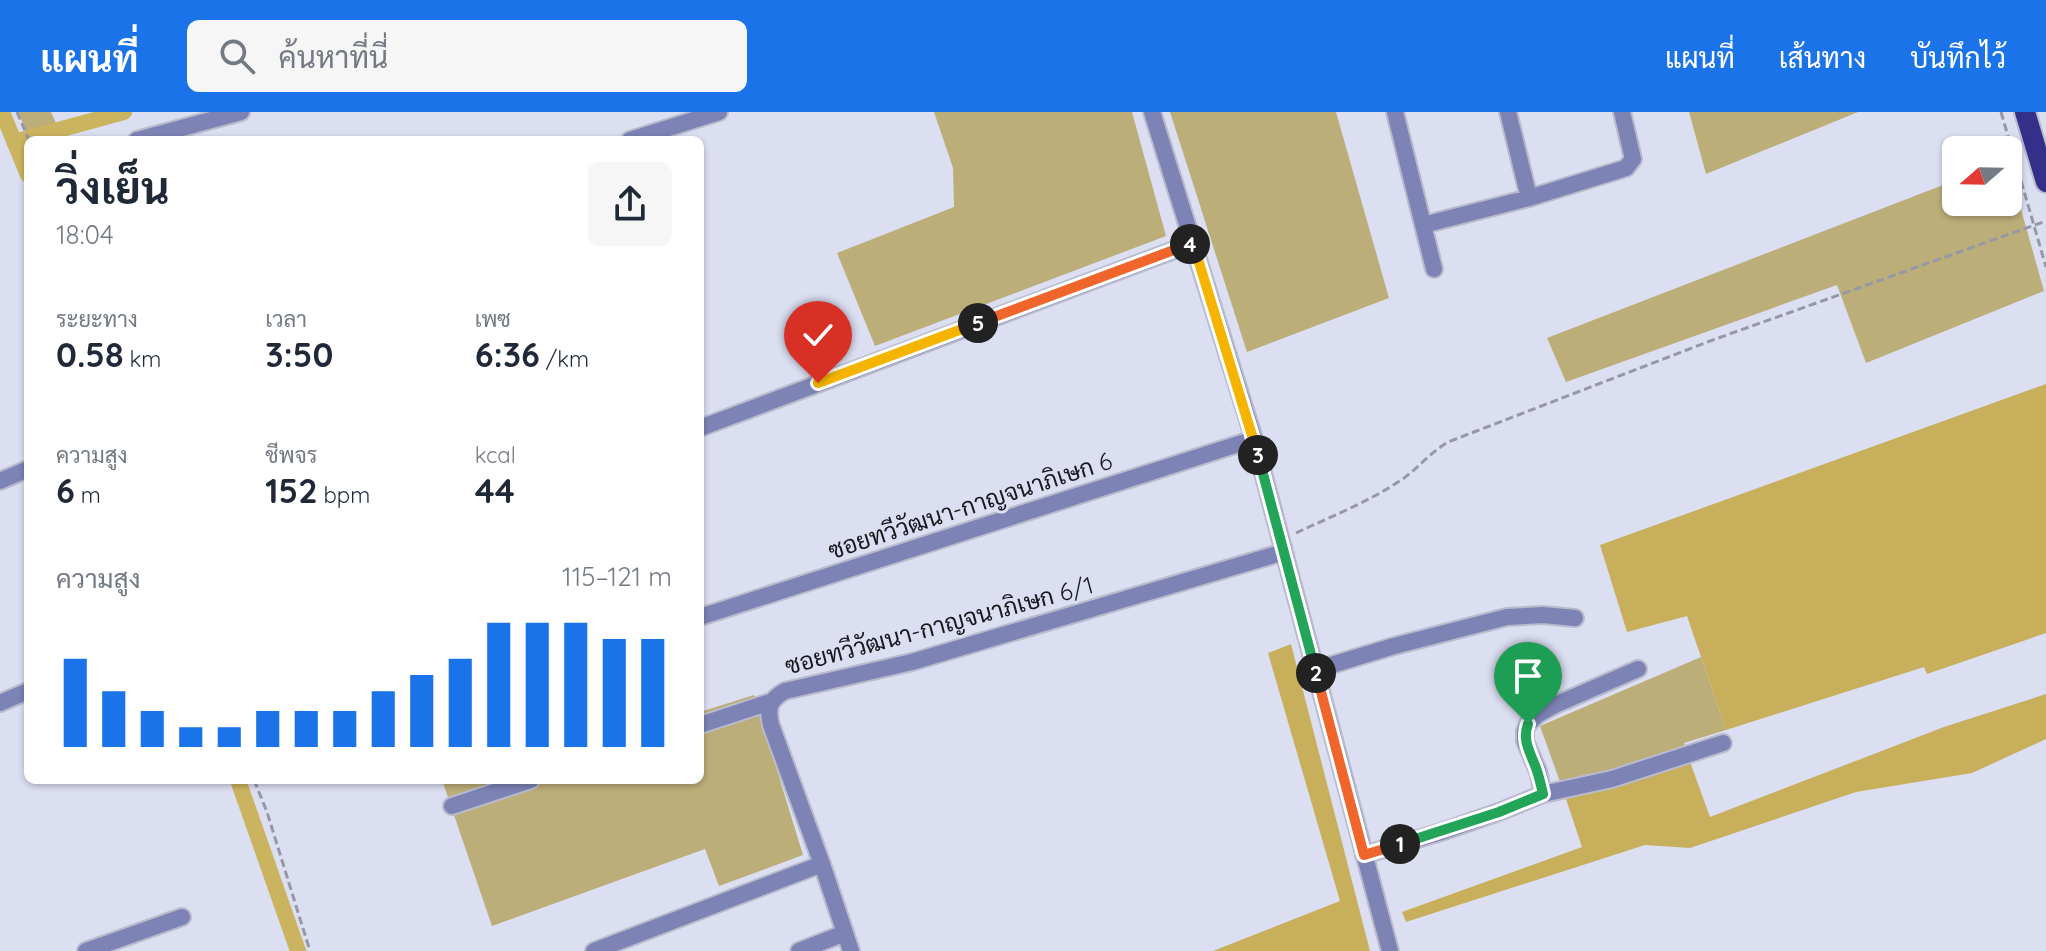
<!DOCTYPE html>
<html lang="th">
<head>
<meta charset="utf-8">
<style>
	:root { --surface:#fff; --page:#f6f6f7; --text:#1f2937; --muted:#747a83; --accent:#1a73e8 }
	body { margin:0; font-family:Quicksand,Sarabun,sans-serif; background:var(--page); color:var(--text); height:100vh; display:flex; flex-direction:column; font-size:30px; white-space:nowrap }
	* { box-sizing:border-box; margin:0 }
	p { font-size:26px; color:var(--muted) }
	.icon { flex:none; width:44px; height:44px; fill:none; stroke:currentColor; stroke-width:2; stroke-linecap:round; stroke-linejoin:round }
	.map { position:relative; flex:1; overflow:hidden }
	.sheet { position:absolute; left:24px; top:24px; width:680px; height:648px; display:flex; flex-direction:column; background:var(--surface); border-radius:12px; box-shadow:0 2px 6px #0004 }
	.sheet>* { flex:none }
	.needle { width:52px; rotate:250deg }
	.buttons { position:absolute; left:1942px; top:24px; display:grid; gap:16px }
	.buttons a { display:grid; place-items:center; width:80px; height:80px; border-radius:12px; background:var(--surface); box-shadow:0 2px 6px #0004; font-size:40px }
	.pin { position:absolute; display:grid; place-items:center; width:68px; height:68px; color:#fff; margin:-82px -34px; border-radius:50% 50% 50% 0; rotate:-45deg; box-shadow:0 0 8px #0007 }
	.pin .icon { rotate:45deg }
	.km { position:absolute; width:40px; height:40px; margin:-20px; border-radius:50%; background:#222; color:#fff; font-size:22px; line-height:40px; text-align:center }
	.round { display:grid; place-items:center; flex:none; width:84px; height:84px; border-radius:12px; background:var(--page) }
	.head { display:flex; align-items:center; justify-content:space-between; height:136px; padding:0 32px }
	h1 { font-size:44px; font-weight:700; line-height:60px }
	.stats { display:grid; grid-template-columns:repeat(3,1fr); gap:12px; height:136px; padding:8px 32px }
	.stats div { display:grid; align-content:center }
	.stats b { font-size:34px; font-weight:700 }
	.stats small { font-size:22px; font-weight:400 }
	.stats p { font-size:22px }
	.chart { height:224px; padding:16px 32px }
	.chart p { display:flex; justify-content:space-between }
	.chart svg { width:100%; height:144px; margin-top:8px; stroke:var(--accent); stroke-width:6 }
	header { display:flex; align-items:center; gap:48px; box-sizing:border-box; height:112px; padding:0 40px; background:var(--accent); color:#fff }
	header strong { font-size:38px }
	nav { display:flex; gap:44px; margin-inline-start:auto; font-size:28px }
	.search { width:560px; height:72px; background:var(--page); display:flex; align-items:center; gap:20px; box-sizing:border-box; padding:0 28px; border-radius:12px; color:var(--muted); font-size:30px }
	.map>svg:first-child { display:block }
</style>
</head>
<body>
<header>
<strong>แผนที่</strong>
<div class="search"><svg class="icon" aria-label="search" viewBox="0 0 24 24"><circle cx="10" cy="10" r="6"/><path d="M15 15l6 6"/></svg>ค้นหาที่นี่</div>
<nav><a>แผนที่</a><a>เส้นทาง</a><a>บันทึกไว้</a></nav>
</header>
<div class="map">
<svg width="2046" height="839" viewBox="0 0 2046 839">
	<rect width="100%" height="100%" fill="#dcdff2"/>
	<path fill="#bcae79" d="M18 0H51L64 28H30Z
		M934 0H1132L1166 124 875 234 837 141 954 95 953 56Z
		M1170 0H1336L1389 186 1247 240Z
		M1689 0H1858L1706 62Z
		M2008 51 2044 179 1866 251 1837 173 1566 270 1547 226 1956 68V90H2008Z
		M1701 545 1726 618 1684 631 1689 647 1565 684 1540 614Z
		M754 583 803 743 719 774 705 737 492 814 442 668H700V600Z"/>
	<path fill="#c7af5b" d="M2046 272V521L1927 562 1924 555 1726 618 1687 504 1627 520 1600 433Z
		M1291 532 1370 839H1213L1340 789 1268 541Z
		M2046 582V627L1972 661 1856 680 1690 736 1645 733 1406 810 1402 800 1582 735 1565 684 1689 647 1710 705 1944 615Z"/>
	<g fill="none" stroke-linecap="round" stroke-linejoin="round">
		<path stroke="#cbb460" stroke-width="16" d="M2 0 28 63
			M14 30 124 0
			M238 668 298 839"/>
		<g stroke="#b9bbcc" stroke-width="20">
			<path id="minor" d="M1152 0 1254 327 1390 839
				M1395 0 1434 157
				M1508 0 1529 86
				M137 28 241 0
				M630 28 719 0
				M1423 113 1529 86 1626 56 1633 47 1622 0
				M700 316 1193 131
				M0 369 28 357
				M700 505 1254 327
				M1315 558 1394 534 1507 505 1543 503 1575 506
				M0 591 28 579
				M700 613 770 590
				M1543 682 1538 659 1525 629V619L1528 612 1537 603 1555 593 1638 557
				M452 694 531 668
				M1364 743 1444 719 1499 700 1543 682 1612 667 1723 631
				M86 839 182 805
				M594 839 822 752
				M799 839 845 821
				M851 839 822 752 771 613C767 596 769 588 785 579L912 550 1284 440"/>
		</g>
		<g stroke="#b9bbcc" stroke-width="24">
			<path id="major" d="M2025 0 2046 70"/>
		</g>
		<path stroke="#9698a6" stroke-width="3" stroke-dasharray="8 4" stroke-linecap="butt" d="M17 0 29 28
			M2001 0 2046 155
			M1296 421C1332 404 1371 389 1404 366 1419 355 1431 340 1448 330L1710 229 2046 109
			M254 668 267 700 310 839"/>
		<use href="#minor" stroke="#7d83b5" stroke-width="16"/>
		<use href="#major" stroke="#343089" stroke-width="20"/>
	</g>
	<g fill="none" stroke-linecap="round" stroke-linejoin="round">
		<g stroke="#fff" stroke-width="16">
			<path id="split-1" d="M1400 732 1499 700 1543 682C1541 673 1539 664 1536 656 1530 640 1522 628 1528 612"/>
		</g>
		<g stroke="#fff" stroke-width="16">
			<path id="split-2" d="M1316 561 1364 743 1400 732"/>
		</g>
		<g stroke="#fff" stroke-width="16">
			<path id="split-3" d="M1258 343 1316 561"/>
		</g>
		<g stroke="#fff" stroke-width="16">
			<path id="split-4" d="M1190 132 1193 131 1258 343"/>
		</g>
		<g stroke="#fff" stroke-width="16">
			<path id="split-5" d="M978 211 1190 132"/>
		</g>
		<g stroke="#fff" stroke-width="16">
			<path id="split-6" d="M818 271 978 211"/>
		</g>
		<use href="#split-1" stroke="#22a559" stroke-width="10"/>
		<use href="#split-2" stroke="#f0652b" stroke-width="10"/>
		<use href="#split-3" stroke="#22a559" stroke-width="10"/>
		<use href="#split-4" stroke="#f5b400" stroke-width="10"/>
		<use href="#split-5" stroke="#f0652b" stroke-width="10"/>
		<use href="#split-6" stroke="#f5b400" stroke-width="10"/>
	</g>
	<g text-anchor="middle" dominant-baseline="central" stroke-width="6" stroke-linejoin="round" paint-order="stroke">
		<g font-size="24" fill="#18191f" stroke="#dcdff2">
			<text transform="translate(970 393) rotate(-18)">ซอยทวีวัฒนา-กาญจนาภิเษก 6</text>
			<text transform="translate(939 513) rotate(-15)">ซอยทวีวัฒนา-กาญจนาภิเษก 6/1</text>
		</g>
	</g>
</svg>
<div class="buttons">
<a><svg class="needle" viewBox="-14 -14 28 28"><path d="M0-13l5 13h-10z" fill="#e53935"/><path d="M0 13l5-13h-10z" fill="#747a83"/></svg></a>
</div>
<div class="pin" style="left:1528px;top:612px;background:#1e9e55"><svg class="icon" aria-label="arrive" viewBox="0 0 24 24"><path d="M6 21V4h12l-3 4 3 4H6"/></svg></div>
<div class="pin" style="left:818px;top:271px;background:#d93025"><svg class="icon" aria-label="check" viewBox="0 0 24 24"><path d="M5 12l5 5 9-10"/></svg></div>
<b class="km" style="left:1400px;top:732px">1</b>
<b class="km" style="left:1316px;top:561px">2</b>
<b class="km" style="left:1258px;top:343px">3</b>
<b class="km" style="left:1190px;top:132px">4</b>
<b class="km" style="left:978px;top:211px">5</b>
<section class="sheet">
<div class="head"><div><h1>วิ่งเย็น</h1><p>18:04</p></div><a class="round"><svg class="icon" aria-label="share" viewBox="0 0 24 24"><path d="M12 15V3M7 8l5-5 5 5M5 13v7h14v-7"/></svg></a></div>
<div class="stats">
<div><p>ระยะทาง</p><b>0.58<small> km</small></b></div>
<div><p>เวลา</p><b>3:50</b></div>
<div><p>เพซ</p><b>6:36<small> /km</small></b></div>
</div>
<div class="stats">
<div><p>ความสูง</p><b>6<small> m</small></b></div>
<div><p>ชีพจร</p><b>152<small> bpm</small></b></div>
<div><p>kcal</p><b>44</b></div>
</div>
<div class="chart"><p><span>ความสูง</span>115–121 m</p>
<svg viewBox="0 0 160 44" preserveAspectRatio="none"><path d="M5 44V17M15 44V27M25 44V33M35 44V38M45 44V38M55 44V33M65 44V33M75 44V33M85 44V27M95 44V22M105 44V17M115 44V6M125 44V6M135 44V6M145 44V11M155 44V11"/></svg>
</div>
</section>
</div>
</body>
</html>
